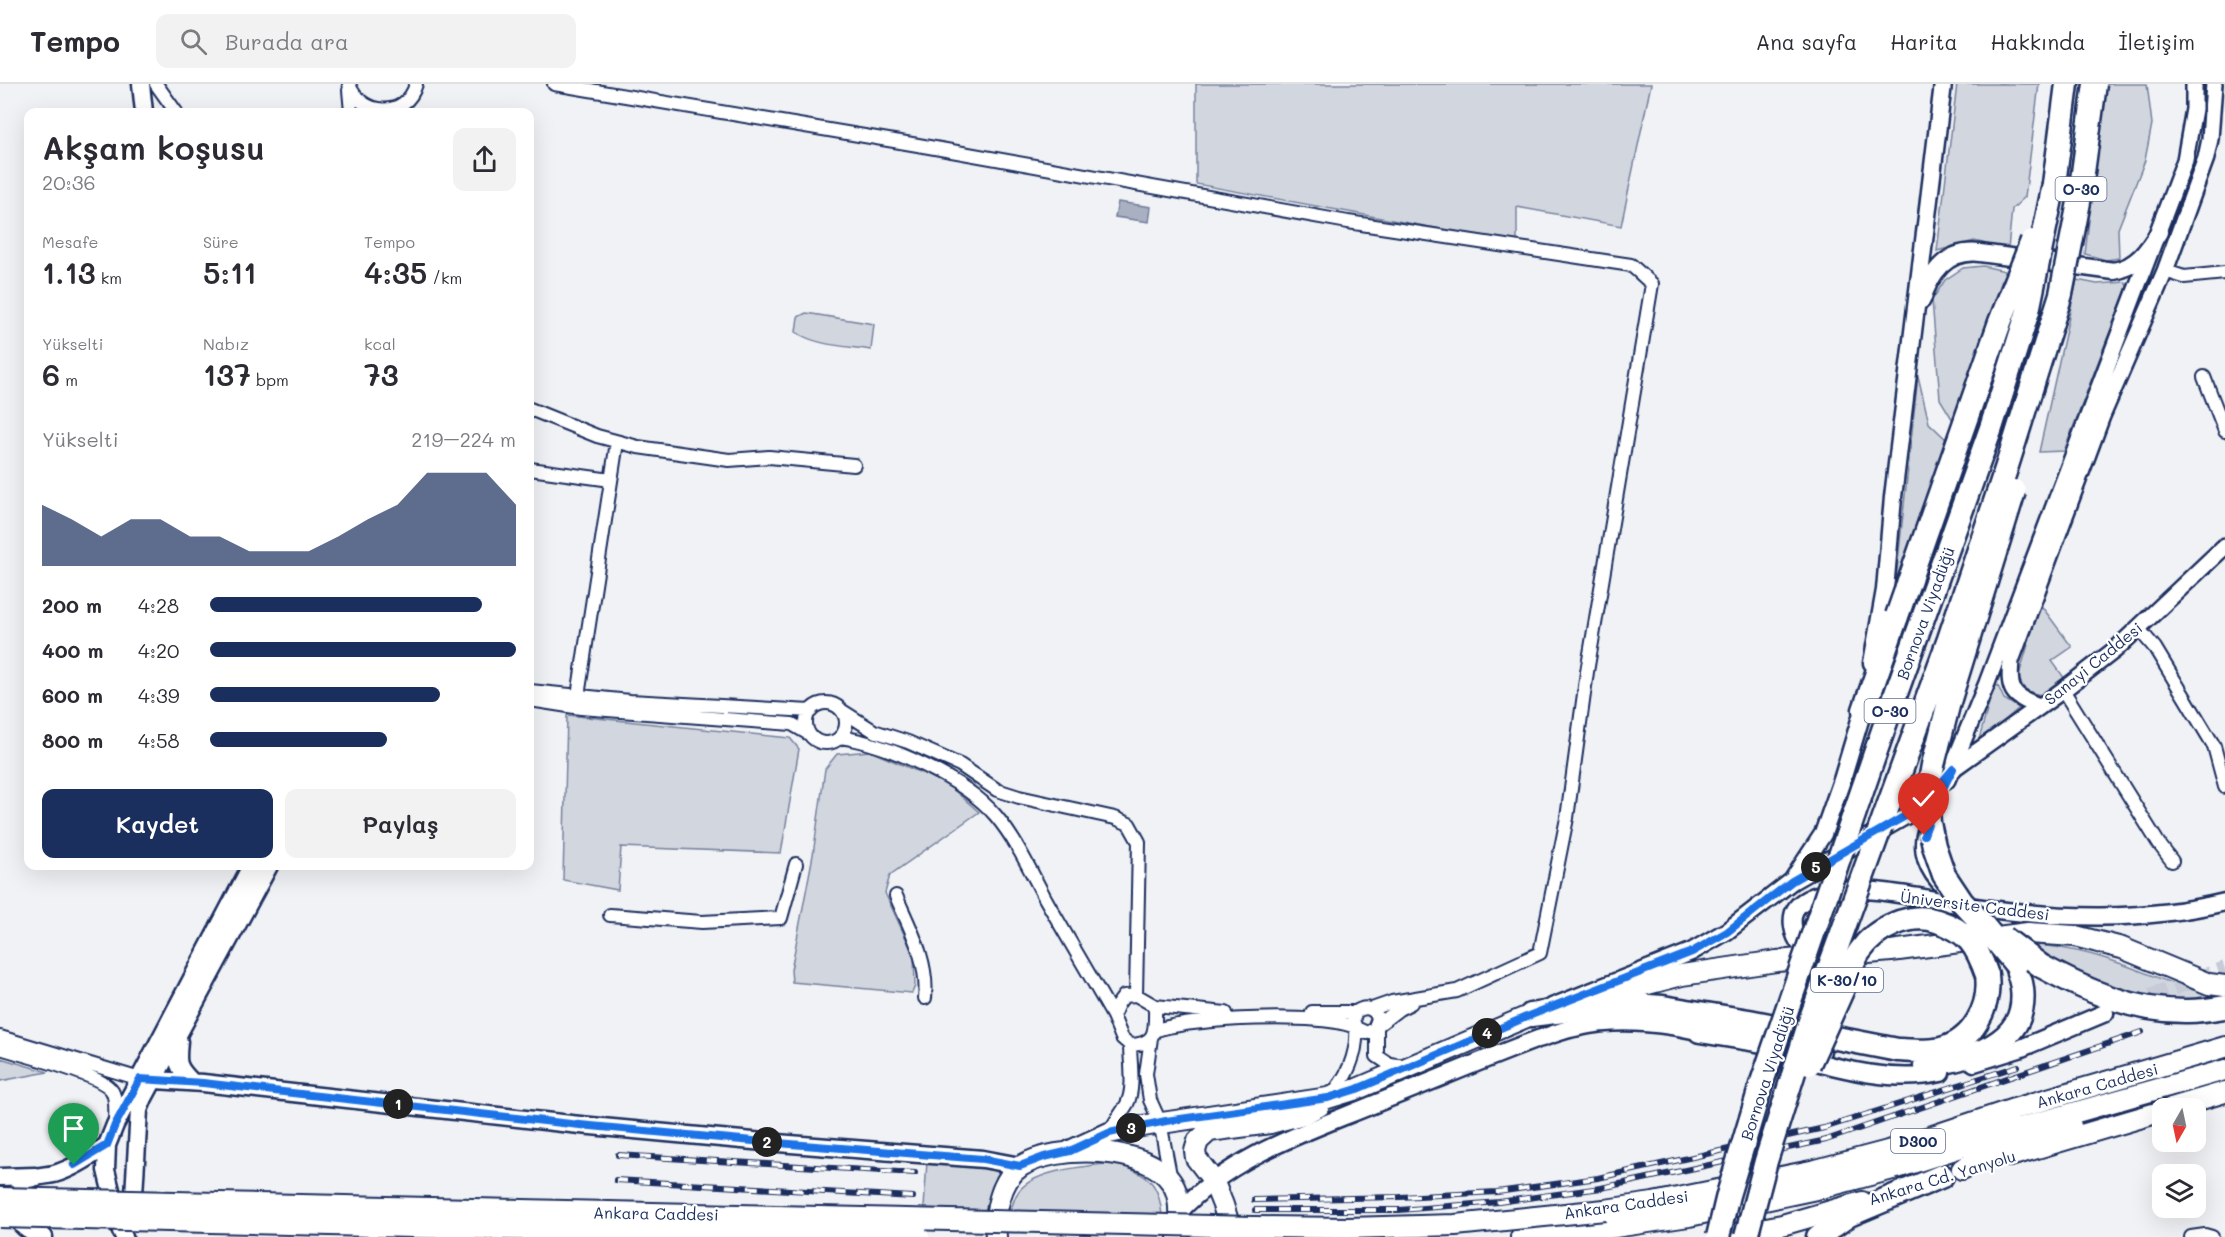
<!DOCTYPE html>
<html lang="tr">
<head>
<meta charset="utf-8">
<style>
	:root { --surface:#fff; --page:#f2f2f3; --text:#2b2b33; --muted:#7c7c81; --line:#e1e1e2; --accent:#1b2f5e }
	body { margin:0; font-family:Mali,sans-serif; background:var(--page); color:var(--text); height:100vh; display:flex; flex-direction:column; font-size:22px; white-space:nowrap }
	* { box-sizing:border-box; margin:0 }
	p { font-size:20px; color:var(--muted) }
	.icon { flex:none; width:33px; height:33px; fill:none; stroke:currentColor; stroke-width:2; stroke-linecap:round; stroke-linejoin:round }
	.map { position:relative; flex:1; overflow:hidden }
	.side { position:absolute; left:24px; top:24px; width:510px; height:762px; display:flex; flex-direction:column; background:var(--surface); border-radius:12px; box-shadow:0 6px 24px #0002 }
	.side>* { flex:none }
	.needle { width:39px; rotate:189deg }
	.fabs { position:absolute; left:2152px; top:1014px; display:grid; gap:12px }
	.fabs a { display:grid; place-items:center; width:54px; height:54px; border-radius:12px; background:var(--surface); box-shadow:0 6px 24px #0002; font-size:30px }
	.pin { position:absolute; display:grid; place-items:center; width:51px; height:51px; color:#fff; margin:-62px -26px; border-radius:50% 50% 50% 0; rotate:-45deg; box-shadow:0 0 6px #0007 }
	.pin .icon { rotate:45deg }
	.km { position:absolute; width:30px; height:30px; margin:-15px; border-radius:50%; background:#222; color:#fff; font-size:16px; line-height:30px; text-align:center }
	.round { display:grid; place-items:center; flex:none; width:63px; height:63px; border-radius:12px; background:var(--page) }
	.overview { display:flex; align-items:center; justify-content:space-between; height:102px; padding:0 18px }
	h1 { font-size:33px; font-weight:600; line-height:45px }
	.figures { display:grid; grid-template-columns:repeat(3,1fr); gap:9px; height:102px; padding:6px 18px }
	.figures div { display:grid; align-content:center }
	.figures b { font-size:30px; font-weight:600 }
	.figures small { font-size:16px; font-weight:400 }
	.figures p { font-size:16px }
	.chart { height:168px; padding:12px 18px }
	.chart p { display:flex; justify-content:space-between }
	.chart svg { width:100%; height:108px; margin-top:6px; fill:var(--accent); opacity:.7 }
	.primary-button { display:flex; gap:12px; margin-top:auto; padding:12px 18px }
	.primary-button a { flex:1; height:69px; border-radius:12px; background:var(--accent); color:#fff; font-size:24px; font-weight:600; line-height:69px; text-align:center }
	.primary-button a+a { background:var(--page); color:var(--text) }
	ul { padding:0 18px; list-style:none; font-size:20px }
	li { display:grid; grid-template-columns:96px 72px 1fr; align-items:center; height:45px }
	li i { height:15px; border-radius:8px; background:var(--accent) }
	header { display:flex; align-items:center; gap:36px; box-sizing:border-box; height:84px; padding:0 30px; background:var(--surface); border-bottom:2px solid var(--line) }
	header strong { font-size:28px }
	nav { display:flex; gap:33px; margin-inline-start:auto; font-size:21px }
	.search { width:420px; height:54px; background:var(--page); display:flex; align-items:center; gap:15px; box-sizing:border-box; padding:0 21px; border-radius:12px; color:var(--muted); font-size:22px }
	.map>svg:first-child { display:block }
</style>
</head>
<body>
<header>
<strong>Tempo</strong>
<div class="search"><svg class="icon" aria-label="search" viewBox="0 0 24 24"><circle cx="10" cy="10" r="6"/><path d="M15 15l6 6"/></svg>Burada ara</div>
<nav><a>Ana sayfa</a><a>Harita</a><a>Hakkında</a><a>İletişim</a></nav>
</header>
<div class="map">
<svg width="2225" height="1153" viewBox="0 0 2225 1153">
	<rect width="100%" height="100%" fill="#f1f2f5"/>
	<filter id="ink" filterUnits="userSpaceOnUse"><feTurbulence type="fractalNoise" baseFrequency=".0167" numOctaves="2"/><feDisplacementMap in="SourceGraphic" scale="12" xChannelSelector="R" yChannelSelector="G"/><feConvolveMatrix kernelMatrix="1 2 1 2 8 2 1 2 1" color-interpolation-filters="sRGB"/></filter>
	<g filter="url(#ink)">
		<path fill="#d2d6df" stroke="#76829e" stroke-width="1.5" d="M1196 0H1651L1621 142 1517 123V159L1196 100Z
			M1957 0H2039L2025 113 2012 125 2008 165 1974 157 1937 167Z
			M2105 0H2147L2152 40 2145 76 2118 145 2119 174 2106 176 2085 170Z
			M1983 182 2005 187 1954 338 1940 315 1932 216 1945 196 1963 184Z
			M2077 196 2097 200 2126 198 2127 203 2064 367 2039 368Z
			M806 229 874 240 871 266C847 262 816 262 796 248L798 233Z
			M1918 292 1929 339 1950 359 1893 523Z
			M2040 520 2072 563 2052 577 2065 595 2043 611C2029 610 2021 605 2019 591Z
			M1994 601 1998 602 2004 615 2019 624 1978 659Z
			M567 631 790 654 799 665 781 769 621 763 618 806 563 796Z
			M870 667 947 700 979 728 890 791 885 809 914 872 915 902 912 909 792 898 791 886 813 771 825 685 837 670Z
			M2033 861C2059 862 2085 868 2110 876 2149 888 2184 909 2225 911V920L2138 919 2051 884Z
			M0 974 48 988 0 997Z
			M927 1077 1004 1087 988 1127 924 1124Z
			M1116 1079C1148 1092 1159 1096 1162 1132L1010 1128C1012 1122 1014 1115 1017 1110 1031 1085 1090 1082 1116 1079Z"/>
		<path fill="#a8b0c2" stroke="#707c9a" stroke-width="1.5" d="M1118 118 1151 123 1149 138 1115 133Z"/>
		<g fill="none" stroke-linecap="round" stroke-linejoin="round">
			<path stroke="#c6cbd7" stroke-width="16" stroke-dasharray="16 8" stroke-linecap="butt" d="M2128 920 2225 885"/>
			<g stroke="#1b2f5e" stroke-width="16">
				<path id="minor" d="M156 0 176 28
					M349 0C360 32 406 36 416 0
					M554 0 918 61 1348 138 1631 181 1652 200 1587 588 1567 734 1540 869 1457 907 1392 918 1372 925
					M349 6 351 28
					M2165 187 2184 193 2225 189
					M2204 293 2225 347
					M530 325 597 352 638 363 729 376 769 373 854 381
					M530 385 611 396
					M2138 544 2155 564 2214 662 2225 703
					M2063 606 2159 760 2172 777
					M530 607 630 617 811 627
					M578 612 617 358
					M530 616 581 624 792 640 809 650
					M806 639a20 20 0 1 1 40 0a20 20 0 1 1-40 0Z
					M841 626 874 647 908 658 960 681 997 706 1019 713 1115 734 1129 740 1139 758 1136 911
					M840 653C888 660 965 695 996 732 1016 756 1030 786 1045 814 1067 853 1091 893 1113 932
					M896 812C910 844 929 878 925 914
					M610 831 702 838 781 834 796 780
					M1155 922 1226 929
					M1312 928H1356C1365 921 1375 924 1378 935L1374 945 1367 949 1356 944 1353 936 1356 928
					M1154 947C1186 934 1328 928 1356 944 1358 969 1347 995 1329 1013
					M0 953 140 995
					M1151 954 1146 990 1150 1016 1160 1038 1171 1096
					M0 964C22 971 102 990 112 1007 117 1016 115 1030 115 1040
					M1406 982 1389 980 1377 972V942L1399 925 1411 919
					M1109 1049C1114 1039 1121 1030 1127 1020 1135 1004 1130 978 1130 961L1122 954 1113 932 1118 920 1124 912 1136 911 1155 922C1155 945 1158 960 1130 961
					M2191 1153 2205 1151 2212 1153"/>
			</g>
			<g stroke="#1b2f5e" stroke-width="20">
				<path id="tertiary" d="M2039 622C2012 612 2008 607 2011 577L2102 332 2165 187 2206 74 2210 55 2214 0
					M1954 684 2063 606 2116 565 2225 462
					M1947 696 1987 599 2185 76 2194 25V0
					M1927 743C1918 766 1927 787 1945 804"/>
			</g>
			<g stroke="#1b2f5e" stroke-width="21">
				<path id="secondary" d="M141 0 144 28
					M1922 216C1931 187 1948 165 1980 169L2114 187C2137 183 2148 166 2159 148
					M1872 579 1885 506 1893 413 1943 0
					M1792 797 1823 750 1842 696 1866 616
					M1817 870C1812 868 1804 865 1801 861 1793 852 1789 833 1797 823 1806 812 1826 808 1839 806 1878 803 1936 817 1975 823 2059 835 2142 838 2225 818
					M1552 923 1691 868 1727 847 1792 797 1921 723 1953 685
					M179 957C177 979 176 982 192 998
					M1801 974C1846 986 1895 999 1941 989
					M1974 979 2019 965 2105 929
					M140 995 203 999 580 1041 753 1057 983 1075 1020 1082
					M0 1093 35 1092
					M133 1128 139 1026 144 1014 269 782
					M1179 1128C1232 1071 1307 1048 1377 1019 1431 998 1484 975 1538 955 1552 951 1565 945 1579 943 1620 934 1669 939 1709 950
					M44 1153C31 1150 23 1144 15 1132 8 1122 16 1103 27 1096 35 1092 44 1092 54 1090 72 1085 92 1072 107 1061
					M124 1153 121 1147 106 1086 107 1061 115 1041 251 782"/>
			</g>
			<g stroke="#1b2f5e" stroke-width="24">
				<path id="primary" d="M1586 916 1682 891 1777 877 1891 867 2028 849 2075 852 2122 864 2209 900 2225 902
					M2171 1024 2225 1008
					M1070 1067 1109 1049 1142 1042 1328 1014 1357 1005 1531 931 1546 927
					M2010 1072 2163 1027
					M996 1153C994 1131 1000 1095 1021 1082 1056 1060 1148 1061 1172 1099 1182 1114 1179 1136 1178 1153
					M1233 1153 1223 1121 1213 1096 1196 1074 1195 1067 1198 1057 1209 1047 1270 1039 1303 1030 1319 1022
					M1719 1153 1782 1141 1862 1118"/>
			</g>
			<g stroke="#1b2f5e" stroke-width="24">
				<path id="trunk" d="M1962 1085 1984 1074 2071 1042
					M1605 1126 1653 1119 1816 1086 1888 1067 2014 1025 2225 963
					M1521 1153 1608 1144 1689 1132 1821 1104 1900 1083 2013 1046 2225 986"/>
			</g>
			<g stroke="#1b2f5e" stroke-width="27">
				<path id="motorway" d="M2054 100 2067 0
					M1864 626 1897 532
					M2041 882C2087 907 2134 928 2188 927 2200 927 2213 925 2225 923
					M1531 931 1620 920 1663 923 1749 937 1898 966C1913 967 1926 968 1941 965 1973 957 1991 923 1987 891
					M1700 947 1819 966
					M1925 982C1968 974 2029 962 2022 904 2021 896 2018 889 2016 881
					M1818 1153 1849 1131 1942 1092"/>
			</g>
			<use href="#minor" stroke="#fff" stroke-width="12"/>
			<use href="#tertiary" stroke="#fff" stroke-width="15"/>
			<use href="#secondary" stroke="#fff" stroke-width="16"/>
			<use href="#primary" stroke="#fff" stroke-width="20"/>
			<use href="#trunk" stroke="#fff" stroke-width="20"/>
			<use href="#motorway" stroke="#fff" stroke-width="22"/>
			<g stroke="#1b2f5e" stroke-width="6">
				<path id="rail" d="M618 1071 915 1089
					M616 1096 913 1113
					M1254 1116 1400 1113 1497 1108 1598 1094 1824 1044 2018 982
					M1255 1126H1399L1499 1118 1601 1104 1826 1056 2142 948"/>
			</g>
			<use href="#rail" stroke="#fff" stroke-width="4" stroke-dasharray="11" stroke-linecap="butt"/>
			<g stroke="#1b2f5e" stroke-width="24" stroke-linecap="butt">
				<path id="trunk-bridge" d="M0 1114 1253 1143 1348 1144 1455 1141 1605 1126
					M0 1133 455 1144 919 1153"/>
			</g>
			<g stroke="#1b2f5e" stroke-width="27" stroke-linecap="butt">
				<path id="motorway-bridge" d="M2014 407 1949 618 1933 681 1927 714 1929 739 1934 762 1944 791 1962 818 1978 835 2016 881
					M1897 532 2000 238 2032 157
					M2004 854 2041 882
					M1809 980C1821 954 1833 927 1845 900 1850 890 1853 876 1860 867 1876 844 1910 828 1937 837 1968 847 1977 862 1987 891
					M1718 1153 1728 1111 1761 1001 1889 629 1991 344 2028 227 2054 100
					M1746 1153 1766 1077 1811 934 1949 555 2006 385 2061 210 2079 118 2095 0"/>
			</g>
			<use href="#trunk-bridge" stroke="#fff" stroke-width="20"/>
			<use href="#motorway-bridge" stroke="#fff" stroke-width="22"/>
		</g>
	</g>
	<g fill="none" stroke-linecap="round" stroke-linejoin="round" filter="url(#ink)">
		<g stroke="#fff" stroke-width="12">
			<path id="route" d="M74 1081 107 1061 115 1041 140 995 203 999 580 1041 753 1057 983 1075 1020 1082 1044 1073 1070 1067 1109 1049 1166 1037 1328 1014 1357 1005 1531 931 1692 868 1727 848 1792 797 1921 723 1953 685 1935 720 1924 751"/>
		</g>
		<use href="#route" stroke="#1a73e8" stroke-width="8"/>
	</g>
	<g text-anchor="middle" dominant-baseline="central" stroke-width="4.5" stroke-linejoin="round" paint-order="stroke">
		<g fill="#fff" stroke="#5f6d8e" stroke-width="1.5">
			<rect x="2055.5" y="93" width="51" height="24" rx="4.5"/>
			<rect x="1864.5" y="615" width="51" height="24" rx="4.5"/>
			<rect x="1811" y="884" width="72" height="24" rx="4.5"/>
			<rect x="1891" y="1045" width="54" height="24" rx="4.5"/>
		</g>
		<g font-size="15" font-weight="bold" fill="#1b2f5e">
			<text x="2081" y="105">O-30</text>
			<text x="1890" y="627">O-30</text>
			<text x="1847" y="896">K-30/10</text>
			<text x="1918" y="1057">D300</text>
		</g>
		<g font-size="16" fill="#1b2f5e" stroke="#fff">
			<text transform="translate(1925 529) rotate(-70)">Bornova Viyadüğü</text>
			<text transform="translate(2093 579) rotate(-39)">Sanayi Caddesi</text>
			<text transform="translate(1975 821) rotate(7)">Üniversite Caddesi</text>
			<text transform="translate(1767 989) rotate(-72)">Bornova Viyadüğü</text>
			<text transform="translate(2097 1001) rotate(-16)">Ankara Caddesi</text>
			<text transform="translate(1942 1093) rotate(-17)">Ankara Cd. Yanyolu</text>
			<text transform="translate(1626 1120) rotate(-8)">Ankara Caddesi</text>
			<text transform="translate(656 1129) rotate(1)">Ankara Caddesi</text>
		</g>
	</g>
</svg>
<div class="fabs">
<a><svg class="needle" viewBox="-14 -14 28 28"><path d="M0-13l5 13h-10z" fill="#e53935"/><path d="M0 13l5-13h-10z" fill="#7c7c81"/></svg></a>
<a><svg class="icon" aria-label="layers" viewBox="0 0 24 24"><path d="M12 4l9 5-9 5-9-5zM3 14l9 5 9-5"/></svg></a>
</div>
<div class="pin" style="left:74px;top:1081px;background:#1e9e55"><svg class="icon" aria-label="arrive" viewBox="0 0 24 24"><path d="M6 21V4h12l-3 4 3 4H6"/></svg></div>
<div class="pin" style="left:1924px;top:751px;background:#d93025"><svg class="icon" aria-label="check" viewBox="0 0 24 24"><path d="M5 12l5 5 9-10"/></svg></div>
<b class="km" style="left:398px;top:1020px">1</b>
<b class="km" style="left:767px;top:1058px">2</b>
<b class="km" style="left:1131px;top:1044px">3</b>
<b class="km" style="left:1487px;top:949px">4</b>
<b class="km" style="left:1816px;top:783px">5</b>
<section class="side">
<div class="overview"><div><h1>Akşam koşusu</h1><p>20:36</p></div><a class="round"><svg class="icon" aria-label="share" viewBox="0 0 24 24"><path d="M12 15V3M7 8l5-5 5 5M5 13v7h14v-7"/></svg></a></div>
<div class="figures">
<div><p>Mesafe</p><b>1.13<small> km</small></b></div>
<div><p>Süre</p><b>5:11</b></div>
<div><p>Tempo</p><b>4:35<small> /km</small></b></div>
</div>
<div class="figures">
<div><p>Yükselti</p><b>6<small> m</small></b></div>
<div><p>Nabız</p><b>137<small> bpm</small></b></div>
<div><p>kcal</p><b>73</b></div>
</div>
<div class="chart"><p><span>Yükselti</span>219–224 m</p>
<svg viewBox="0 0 160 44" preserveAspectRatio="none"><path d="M0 44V19L10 25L20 32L30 25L40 25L50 32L60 32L70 38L80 38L90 38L100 32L110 25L120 19L130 6L140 6L150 6L160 19V44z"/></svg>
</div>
<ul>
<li><b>200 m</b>4:28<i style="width:89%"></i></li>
<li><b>400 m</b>4:20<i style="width:100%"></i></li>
<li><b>600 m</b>4:39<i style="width:75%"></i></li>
<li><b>800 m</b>4:58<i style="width:58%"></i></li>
</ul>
<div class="primary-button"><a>Kaydet</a><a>Paylaş</a></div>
</section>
</div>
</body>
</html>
